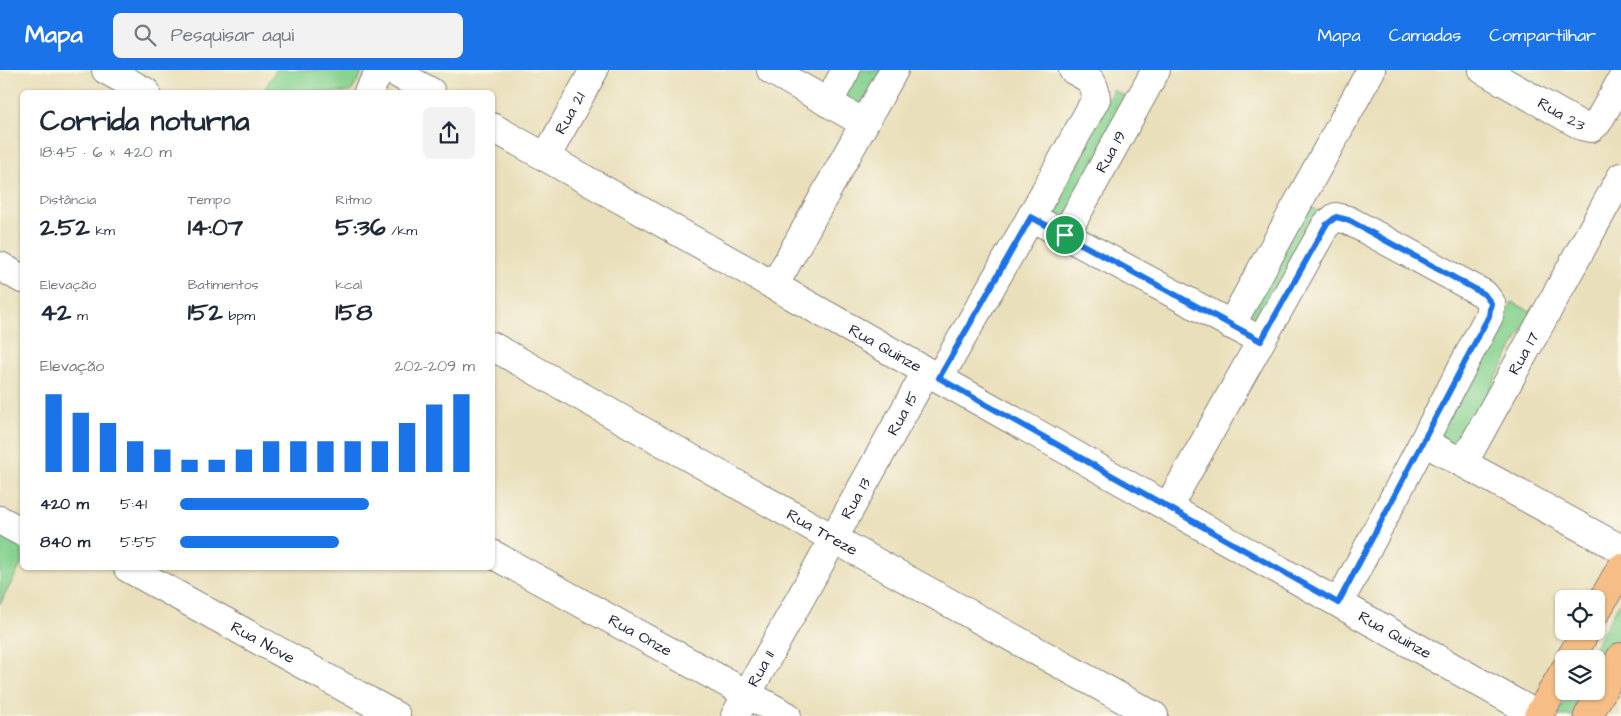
<!DOCTYPE html>
<html lang="pt">
<head>
<meta charset="utf-8">
<style>
	:root { --surface:#fff; --page:#f2f2f3; --text:#1f2937; --muted:#747a83; --accent:#1a73e8 }
	body { margin:0; font-family:"Architects Daughter",sans-serif; background:var(--page); color:var(--text); height:100vh; display:flex; flex-direction:column; font-size:19px; white-space:nowrap }
	* { box-sizing:border-box; margin:0 }
	p { font-size:16px; color:var(--muted) }
	.icon { flex:none; width:28px; height:28px; fill:none; stroke:currentColor; stroke-width:2; stroke-linecap:round; stroke-linejoin:round }
	.map { position:relative; flex:1; overflow:hidden }
	.sheet { position:absolute; left:20px; top:20px; width:475px; height:480px; display:flex; flex-direction:column; background:var(--surface); border-radius:8px; box-shadow:0 1px 4px #0004 }
	.sheet>* { flex:none }
	.buttons { position:absolute; left:1555px; top:520px; display:grid; gap:10px }
	.buttons a { display:grid; place-items:center; width:50px; height:50px; border-radius:8px; background:var(--surface); box-shadow:0 1px 4px #0004; font-size:25px }
	.pin { position:absolute; display:grid; place-items:center; width:42px; height:42px; color:#fff; margin:-21px; border:2px solid #fff; border-radius:50%; box-shadow:0 1px 5px #0007 }
	.round { display:grid; place-items:center; flex:none; width:52px; height:52px; border-radius:8px; background:var(--page) }
	.head { display:flex; align-items:center; justify-content:space-between; height:85px; padding:0 20px }
	h1 { font-size:28px; font-weight:700; line-height:38px }
	.stats { display:grid; grid-template-columns:repeat(3,1fr); gap:8px; height:85px; padding:5px 20px }
	.stats div { display:grid; align-content:center }
	.stats b { font-size:25px; font-weight:700 }
	.stats small { font-size:14px; font-weight:400 }
	.stats p { font-size:14px }
	.chart { height:140px; padding:10px 20px }
	.chart p { display:flex; justify-content:space-between }
	.chart svg { width:100%; height:90px; margin-top:5px; stroke:var(--accent); stroke-width:6 }
	ul { padding:0 20px; list-style:none; font-size:16px }
	li { display:grid; grid-template-columns:80px 60px 1fr; align-items:center; height:38px }
	li i { height:12px; border-radius:6px; background:var(--accent) }
	header { display:flex; align-items:center; gap:30px; box-sizing:border-box; height:70px; padding:0 25px; background:var(--accent); color:#fff }
	header strong { font-size:24px }
	nav { display:flex; gap:28px; margin-inline-start:auto; font-size:18px }
	.search { width:350px; height:45px; background:var(--page); display:flex; align-items:center; gap:12px; box-sizing:border-box; padding:0 18px; border-radius:8px; color:var(--muted); font-size:19px }
	.map>svg:first-child { display:block }
</style>
</head>
<body>
<header>
<strong>Mapa</strong>
<div class="search"><svg class="icon" aria-label="search" viewBox="0 0 24 24"><circle cx="10" cy="10" r="6"/><path d="M15 15l6 6"/></svg>Pesquisar aqui</div>
<nav><a>Mapa</a><a>Camadas</a><a>Compartilhar</a></nav>
</header>
<div class="map">
<svg width="1621" height="646" viewBox="0 0 1621 646">
	<rect width="100%" height="100%" fill="#fbf7ec"/>
	<filter id="ink" filterUnits="userSpaceOnUse"><feTurbulence type="fractalNoise" baseFrequency=".02" numOctaves="2"/><feDisplacementMap in="SourceGraphic" scale="10" xChannelSelector="R" yChannelSelector="G"/><feConvolveMatrix kernelMatrix="1 2 1 2 8 2 1 2 1" color-interpolation-filters="sRGB"/></filter>
	<filter id="wash" filterUnits="userSpaceOnUse"><feTurbulence type="fractalNoise" baseFrequency=".0096" numOctaves="4" result="noise"/><feDisplacementMap in="SourceGraphic" scale="20" xChannelSelector="R" yChannelSelector="G"/><feGaussianBlur stdDeviation="1.12" result="paint"/><feColorMatrix in="noise" values="0 0 0 0 0 0 0 0 0 0 0 0 0 0 0 0 0 1.4 0 .05"/><feComposite in="paint" operator="in"/></filter>
	<g filter="url(#wash)">
		<rect width="100%" height="100%" fill="#e9dfba"/>
		<path fill="#86d28f" stroke="#547a65" d="M276 0H364L351 22H263Z
			M858 0H884L861 38 841 29Z
			M1113 20 1131 29 1062 153 1043 143Z
			M1303 133 1322 143 1257 263 1238 253Z
			M1512 232 1532 242 1458 378 1438 368Z
			M0 441 22 452V493L0 534Z
			M1621 530V564L1596 609V589H1588Z
			M1570 621H1589L1576 646H1557Z"/>
	</g>
	<g filter="url(#ink)">
		<g fill="none" stroke-linecap="round" stroke-linejoin="round">
			<g stroke="#86807a" stroke-width="30">
				<g id="street">
					<path d="M106 0 146 22"/>
					<path d="M391 0 431 22"/>
					<path d="M771 0 864 53"/>
					<path id="s1" d="M1483 0 1582 56 1591 58 1598 52 1621 11"/>
					<path d="M368 22 381 0"/>
					<path d="M828 33 846 0"/>
					<path id="s2" d="M492 57 1539 646"/>
					<path id="s3" d="M546 87 594 0"/>
					<path d="M1031 147 1247 263"/>
					<path id="s4" d="M1065 165 1156 0"/>
					<path d="M0 196 22 209"/>
					<path d="M774 216 894 0"/>
					<path d="M1231 255 1371 0"/>
					<path id="s5" d="M492 276 834 469 1154 646"/>
					<path d="M939 308 1031 147 1096 29C1095 10 1088 8 1073 0"/>
					<path d="M1424 372 1621 479"/>
					<path id="s6" d="M1464 392 1621 107"/>
					<path d="M1168 437 1326 155 1336 147 1348 150 1484 224 1491 233 1489 246 1339 533"/>
					<path d="M0 450 22 462"/>
					<path id="s7" d="M492 484 787 646"/>
					<path id="s8" d="M128 498 396 646"/>
					<path id="s9" d="M735 646 926 302"/>
				</g>
			</g>
			<g stroke="#86807a" stroke-width="30">
				<path id="primary" d="M1596 542 1621 498
					M1570 589 1586 561
					M1538 646 1564 601
					M1588 646 1621 587"/>
			</g>
			<use href="#street" stroke="#fff" stroke-width="28"/>
			<use href="#primary" stroke="#f6be86" stroke-width="28"/>
		</g>
	</g>
	<g fill="none" stroke-linecap="round" stroke-linejoin="round" filter="url(#ink)">
		<g stroke="#fff" stroke-width="10">
			<path id="route" d="M1031 147 1261 271 1326 155 1336 147 1348 150 1484 224 1491 233 1489 246 1338 533 939 308Z"/>
		</g>
		<use href="#route" stroke="#1a73e8" stroke-width="6"/>
	</g>
	<g text-anchor="middle" dominant-baseline="central" stroke-width="4.5" stroke-linejoin="round" paint-order="stroke">
		<g font-size="16" fill="#22223b" stroke="#fbf7ec">
			<text stroke="none"><textPath href="#s1" startOffset="90">Rua 23</textPath></text>
			<text stroke="none"><textPath href="#s3" startOffset="50">Rua 21</textPath></text>
			<text stroke="none"><textPath href="#s4" startOffset="95">Rua 19</textPath></text>
			<text stroke="none"><textPath href="#s2" startOffset="451">Rua Quinze</textPath></text>
			<text stroke="none"><textPath href="#s6" startOffset="124">Rua 17</textPath></text>
			<text stroke="none"><textPath href="#s9" startOffset="346">Rua 15</textPath></text>
			<text stroke="none"><textPath href="#s9" startOffset="249">Rua 13</textPath></text>
			<text stroke="none"><textPath href="#s5" startOffset="379">Rua Treze</textPath></text>
			<text stroke="none"><textPath href="#s7" startOffset="169">Rua Onze</textPath></text>
			<text stroke="none"><textPath href="#s2" startOffset="1036">Rua Quinze</textPath></text>
			<text stroke="none"><textPath href="#s8" startOffset="154">Rua Nove</textPath></text>
			<text stroke="none"><textPath href="#s9" startOffset="54">Rua 11</textPath></text>
		</g>
	</g>
</svg>
<div class="buttons">
<a><svg class="icon" aria-label="locate" viewBox="0 0 24 24"><circle cx="12" cy="12" r="6"/><path d="M12 2v4M12 18v4M2 12h4M18 12h4"/></svg></a>
<a><svg class="icon" aria-label="layers" viewBox="0 0 24 24"><path d="M12 4l9 5-9 5-9-5zM3 14l9 5 9-5"/></svg></a>
</div>
<div class="pin" style="left:1065px;top:165px;background:#1e9e55"><svg class="icon" aria-label="arrive" viewBox="0 0 24 24"><path d="M6 21V4h12l-3 4 3 4H6"/></svg></div>
<section class="sheet">
<div class="head"><div><h1>Corrida noturna</h1><p>18:45 · 6 × 420 m</p></div><a class="round"><svg class="icon" aria-label="share" viewBox="0 0 24 24"><path d="M12 15V3M7 8l5-5 5 5M5 13v7h14v-7"/></svg></a></div>
<div class="stats">
<div><p>Distância</p><b>2.52<small> km</small></b></div>
<div><p>Tempo</p><b>14:07</b></div>
<div><p>Ritmo</p><b>5:36<small> /km</small></b></div>
</div>
<div class="stats">
<div><p>Elevação</p><b>42<small> m</small></b></div>
<div><p>Batimentos</p><b>152<small> bpm</small></b></div>
<div><p>kcal</p><b>158</b></div>
</div>
<div class="chart"><p><span>Elevação</span>202–209 m</p>
<svg viewBox="0 0 160 44" preserveAspectRatio="none"><path d="M5 44V6M15 44V15M25 44V20M35 44V29M45 44V33M55 44V38M65 44V38M75 44V33M85 44V29M95 44V29M105 44V29M115 44V29M125 44V29M135 44V20M145 44V11M155 44V6"/></svg>
</div>
<ul>
<li><b>420 m</b>5:41<i style="width:64%"></i></li>
<li><b>840 m</b>5:55<i style="width:54%"></i></li>
</ul>
</section>
</div>
</body>
</html>
